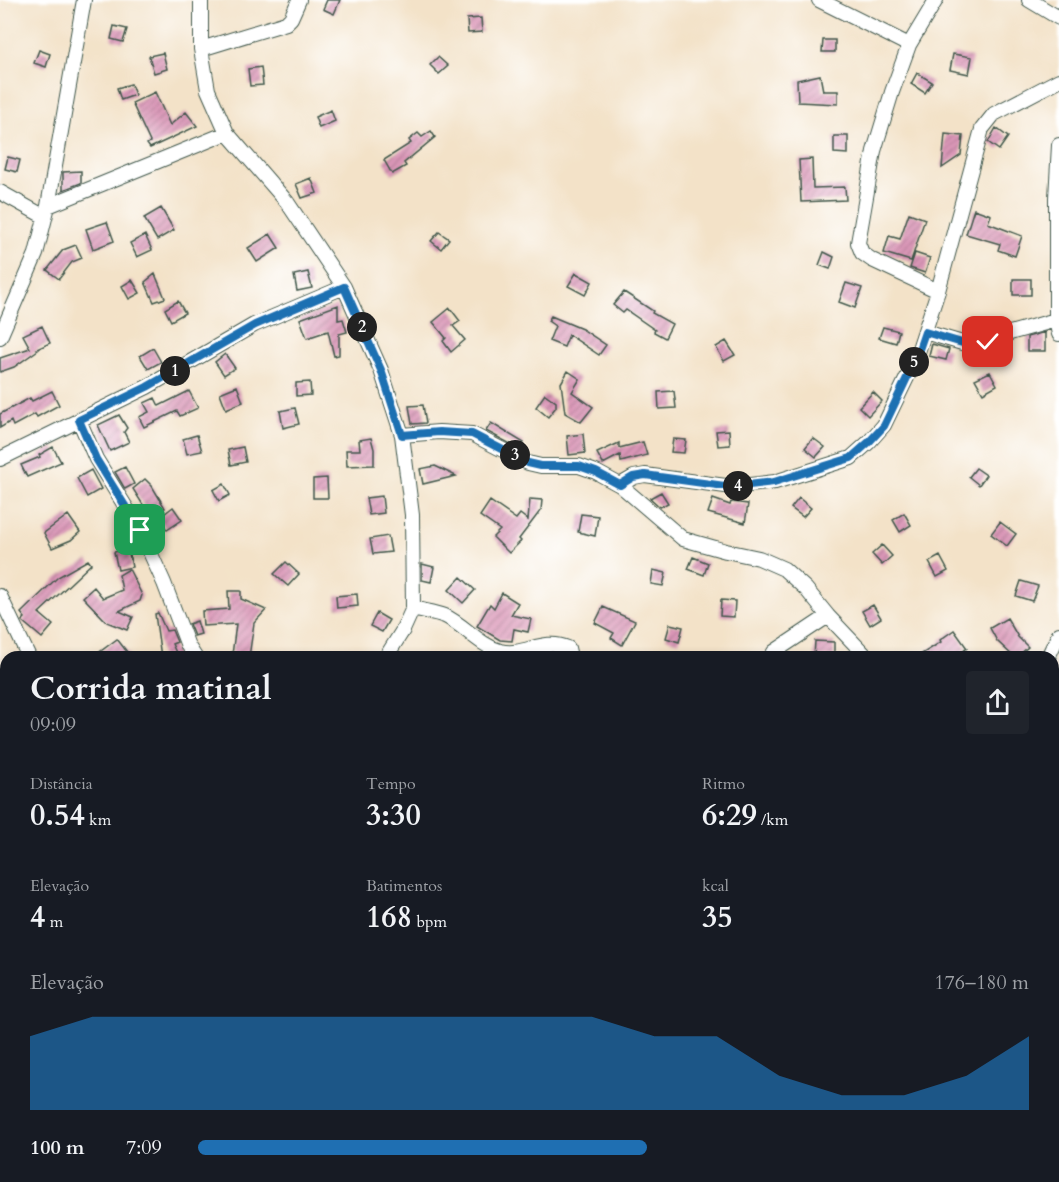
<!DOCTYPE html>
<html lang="pt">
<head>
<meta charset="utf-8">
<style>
	:root { --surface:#171b24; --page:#20242c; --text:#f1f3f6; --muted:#9ea1a6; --accent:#1f6fb2 }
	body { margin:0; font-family:Cardo,serif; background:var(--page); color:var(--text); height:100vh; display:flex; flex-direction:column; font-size:22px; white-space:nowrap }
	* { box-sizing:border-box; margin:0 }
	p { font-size:20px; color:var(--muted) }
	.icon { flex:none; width:33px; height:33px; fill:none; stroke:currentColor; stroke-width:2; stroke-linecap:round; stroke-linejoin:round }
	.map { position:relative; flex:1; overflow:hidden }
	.sheet { position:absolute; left:0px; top:651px; width:1059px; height:531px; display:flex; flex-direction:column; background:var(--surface); border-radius:18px 18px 0 0; box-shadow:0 3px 9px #0003 }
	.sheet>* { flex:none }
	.pin { position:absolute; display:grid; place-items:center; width:51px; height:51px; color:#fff; margin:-26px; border-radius:12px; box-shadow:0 3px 9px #0006 }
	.km { position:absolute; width:30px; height:30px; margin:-15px; border-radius:50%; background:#222; color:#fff; font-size:16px; line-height:30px; text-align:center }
	.round { display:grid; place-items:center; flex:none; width:63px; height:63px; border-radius:6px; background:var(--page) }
	.summary { display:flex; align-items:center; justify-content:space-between; height:102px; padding:0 30px }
	h1 { font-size:33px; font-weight:700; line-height:45px }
	.figures { display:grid; grid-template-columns:repeat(3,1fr); gap:9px; height:102px; padding:6px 30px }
	.figures div { display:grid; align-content:center }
	.figures b { font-size:30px; font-weight:700 }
	.figures small { font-size:16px; font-weight:400 }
	.figures p { font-size:16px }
	.chart { height:168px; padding:12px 30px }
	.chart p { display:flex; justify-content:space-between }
	.chart svg { width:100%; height:108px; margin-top:6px; fill:var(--accent); opacity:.7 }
	ul { padding:0 30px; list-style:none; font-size:20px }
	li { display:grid; grid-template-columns:96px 72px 1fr; align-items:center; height:45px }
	li i { height:15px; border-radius:8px; background:var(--accent) }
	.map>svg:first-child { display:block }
</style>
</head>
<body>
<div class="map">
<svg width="1059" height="1182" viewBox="0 0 1059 1182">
	<defs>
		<pattern id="building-hatch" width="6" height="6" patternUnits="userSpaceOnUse" patternTransform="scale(1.5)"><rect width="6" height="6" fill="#db97b8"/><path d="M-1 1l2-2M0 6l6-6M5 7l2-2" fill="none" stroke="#b17c96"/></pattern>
	</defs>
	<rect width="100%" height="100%" fill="#fff"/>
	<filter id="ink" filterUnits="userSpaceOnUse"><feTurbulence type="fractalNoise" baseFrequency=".0167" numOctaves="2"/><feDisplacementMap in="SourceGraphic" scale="12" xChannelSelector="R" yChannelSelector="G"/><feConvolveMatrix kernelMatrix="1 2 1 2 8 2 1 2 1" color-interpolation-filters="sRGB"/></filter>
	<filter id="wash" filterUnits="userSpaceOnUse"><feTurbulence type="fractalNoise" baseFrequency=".008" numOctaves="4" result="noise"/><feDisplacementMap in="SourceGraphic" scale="24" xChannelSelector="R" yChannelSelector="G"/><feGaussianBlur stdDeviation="1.35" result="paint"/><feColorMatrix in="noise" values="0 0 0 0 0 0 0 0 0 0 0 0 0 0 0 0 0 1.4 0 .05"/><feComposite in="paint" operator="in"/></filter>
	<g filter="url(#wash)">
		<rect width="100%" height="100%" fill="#f3e2c8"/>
		<g id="blocks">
			<path fill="url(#building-hatch)" d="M327 0H340L334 14 323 9Z
				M481 18 482 32 468 33 467 19Z
				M114 26 127 29 123 42 111 39Z
				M823 40H835V52H822Z
				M39 50 50 54 46 67 34 63Z
				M163 53 167 69 154 73 149 56Z
				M953 54 972 57 969 74 950 70Z
				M438 57 448 66 439 74 430 65Z
				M261 67 263 85 250 86 248 69Z
				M917 73 932 82 925 93 911 84Z
				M820 75 823 91H838V104L798 102 797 80Z
				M131 84 135 95 121 100 117 88Z
				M155 92 170 125 186 112 197 126 150 148 147 144 150 142 132 103Z
				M331 110 335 121 319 128 315 117Z
				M996 128 1008 137 999 150 988 142Z
				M431 131 435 137 404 163 406 166 392 174 384 160 411 143 409 140 418 133 422 137Z
				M945 134 963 136 961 155 942 168Z
				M834 136H848V154L834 153Z
				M8 157 20 160 17 172 5 169Z
				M812 159 813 188 845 187 846 200 801 202 799 160Z
				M81 171V183L63 190V172Z
				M311 178 317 193 302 198 296 184Z
				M161 208 174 230 157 240 144 218Z
				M974 209 991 215 988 223 1022 236 1015 256 998 250 1000 244 966 234Z
				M909 213 925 219 911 261 884 253 889 236 900 239Z
				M107 222 114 241 93 249 86 229Z
				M439 232 449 239 441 249 431 241Z
				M270 234 279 248 257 262 248 248Z
				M145 235 152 250 137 257 130 243Z
				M76 245 82 258 72 262 59 279 47 270 63 250Z
				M824 252 834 257 830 269 819 265Z
				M915 253 930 258 925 273 910 268Z
				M308 272 312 288 297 291 294 275Z
				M576 273 592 282 585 295 568 286Z
				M155 274 165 298 154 302 145 282Z
				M1013 279H1031V295H1013Z
				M132 280 140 293 129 299 122 286Z
				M846 283 862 288 855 308 839 302Z
				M624 292 653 311 652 313 672 324 665 338 654 332 655 330 626 310 623 313 613 305Z
				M178 301 185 313 171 321 165 309Z
				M338 305V320L343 319 347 332 339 334V355L334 356 328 331 307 338 300 319Z
				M450 308 460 321 453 326 465 340 451 352 443 341 446 338 433 322Z
				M551 316 582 329 606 345 599 355 569 335 564 347 549 341 555 326 548 321Z
				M42 326 50 343 37 349 38 350 14 367 0 372V358L30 348 23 335Z
				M883 327 899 331 896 343 879 338Z
				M1045 332V351H1027V337Z
				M726 341 735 355 724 361 716 347Z
				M932 344 949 349 946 360 929 356Z
				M153 348 161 362 148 369 140 356Z
				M225 354 235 368 224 375 215 362Z
				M568 371 580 379 572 392 593 407 581 422 565 413 561 383Z
				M990 372 997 385 983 393 975 379Z
				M310 382 311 395 296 396V383Z
				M237 386 243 402 226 409 220 393Z
				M52 391 59 405 37 417 35 414 13 426 11 421 0 428V414L30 398 32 401Z
				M189 391 198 408 180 416 177 411 144 427 139 417 149 412 144 403 155 398 159 406Z
				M674 391 676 408 659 409 658 392Z
				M873 392 882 401 868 416 859 407Z
				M545 394 556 402V407L548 417 536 407Z
				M423 405 426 423 412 424 409 406Z
				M295 408 299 424 283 428 280 411Z
				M119 415 127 428 124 432 129 442 110 451 98 425Z
				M491 423 524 443 520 449 486 431Z
				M729 430 730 445 718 446 716 431Z
				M583 434 585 453 569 455 567 436Z
				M197 435 202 451 187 454 183 439Z
				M371 438 374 449V465L347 466 346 450H360L359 440Z
				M813 438 825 447 816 457 805 448Z
				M673 439 686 440 684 453 671 452Z
				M643 442 647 455 621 462 620 455 603 464 597 453 619 443V448Z
				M53 447 61 462 27 477 21 465 40 457 39 455Z
				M243 447 246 462 231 465 228 450Z
				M435 466 456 476 423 484 420 469Z
				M125 467 134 484 125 489 115 472Z
				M976 468 986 475 979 485 969 477Z
				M91 470 101 489 87 497 77 478Z
				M327 478 328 498H313V479Z
				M145 479 152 486 165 508 150 516 133 489Z
				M224 484 230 495 219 501 213 490Z
				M661 492 668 503 660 507 650 498Z
				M382 496 384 513 369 515 366 498Z
				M799 498 811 508 803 517 791 508Z
				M530 499 542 500 541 510 519 539 521 541 509 553 493 537 500 530 480 516 490 501 516 519 520 514 528 520Z
				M713 499 730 505 731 502 748 504 745 523 708 513Z
				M173 507 182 520 167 530 159 518Z
				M904 513 911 525 900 532 893 520Z
				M581 514 598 516 595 536 578 532Z
				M68 515 80 532 71 540 52 548 44 533Z
				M1000 522 1016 534 1007 546 991 534Z
				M388 536 391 552 373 554 370 539Z
				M882 545 892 556 882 565 872 554Z
				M128 549 132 567 118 570 114 552Z
				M940 556 948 571 937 577 929 562Z
				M693 557 708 563 704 575 688 569Z
				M88 560 91 564 39 613 53 625 42 638 22 621 25 618 21 613 58 577Z
				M286 562 299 574 288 586 274 574Z
				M422 564 434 567 431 582 422 580Z
				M129 569 142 595 140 601 119 611 133 617 127 630 107 622 83 597 94 587 103 598 122 590 119 575Z
				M653 570 666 573 663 586 651 584Z
				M461 577 475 590 463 603 449 590Z
				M1021 581 1038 586 1032 601 1016 596Z
				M228 591H241V599L266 610 254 623 249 657 232 655 236 624 203 626 202 611 229 609Z
				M502 593 518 603 511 615 531 619 528 632 514 629 512 641 500 640 477 626 490 604 494 608Z
				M357 594 358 606 337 608 336 596Z
				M721 600 735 601 734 617 720 616Z
				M873 605 881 618 870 625 862 611Z
				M603 607 635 621 622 645 611 638 614 633 595 623Z
				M158 613 166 631 172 630 177 642 172 644 178 657H161L155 614Z
				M377 613 389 620 382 632 370 626Z
				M1007 618 1018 637 1028 647 1017 657H1014L997 641 990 628Z
				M197 621 201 634 194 636 189 624Z
				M670 624 683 627 679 642 666 638Z
				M954 630 967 648 956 657H917L941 642 940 640Z
				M117 639 131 657H93Z
				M815 641 834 642V657H814Z"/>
		</g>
	</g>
	<g filter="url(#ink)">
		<use href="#blocks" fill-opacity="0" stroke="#3f564a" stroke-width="1.5"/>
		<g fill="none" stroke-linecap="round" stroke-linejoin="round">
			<g stroke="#3f564a" stroke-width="16">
				<path id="minor" d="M201 0V49L208 90 227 133 287 202 344 287 381 370 402 435 412 515 413 608 403 630 386 657
					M819 0 909 45
					M936 0 909 45 892 92 874 151 858 243 862 253 872 260 938 291
					M1029 0 1059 18
					M201 49 286 23 291 18 299 0
					M1059 145 1056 198V320L1059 334
					M0 192 45 217
					M48 206 227 133
					M925 332 969 345H979L1003 335 1056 320
					M0 337 36 254 48 206 84 0
					M79 420 96 459 140 530 164 583 188 646 195 657
					M402 435 439 432 472 434 528 463 541 466H579L596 472 620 485 683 539 726 551 759 558 784 569 806 589 828 616 867 657
					M0 459 147 387 254 325 344 287
					M620 485 634 477 645 475 733 487 775 482 851 458 869 442 884 425 915 361 938 291 982 129 994 114 1059 80
					M0 596 29 657
					M413 608C423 611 435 612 445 616 464 625 479 645 500 651 525 657 542 637 568 648L570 657
					M771 657 774 652 828 616
					M1048 657 1059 634
					M1053 878 1059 876
					M0 964 6 961
					M1053 1023H1059
					M0 1181 32 1176"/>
			</g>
			<g stroke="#3f564a" stroke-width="23">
				<path id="trunk" d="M1053 1165 1059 1164
					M952 1182 987 1176"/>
			</g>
			<use href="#minor" stroke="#fff" stroke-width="14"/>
			<use href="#trunk" stroke="#f5c16b" stroke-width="21"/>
			<g stroke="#1f3d34" stroke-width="7">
				<path id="rail" d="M1053 1098H1059
					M566 1182 597 1176"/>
			</g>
			<use href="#rail" stroke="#fff" stroke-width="4.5" stroke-dasharray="14" stroke-linecap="butt"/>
		</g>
	</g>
	<g fill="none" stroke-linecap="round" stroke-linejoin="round" filter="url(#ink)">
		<g stroke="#fff" stroke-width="12">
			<path id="route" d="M140 530 96 459 79 420 147 387 255 325 344 287 381 370 402 435 439 432 472 434 528 463 541 466H579L596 472 620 485 633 477 645 475 732 487 774 482 851 458 869 442 884 426 915 361 925 332 969 345 988 342"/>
		</g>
		<use href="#route" stroke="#1f6fb2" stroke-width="8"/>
	</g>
</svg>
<div class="pin" style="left:140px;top:530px;background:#1e9e55"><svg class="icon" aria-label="arrive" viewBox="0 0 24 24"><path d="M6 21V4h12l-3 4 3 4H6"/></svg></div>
<div class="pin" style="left:988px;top:342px;background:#d93025"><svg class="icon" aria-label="check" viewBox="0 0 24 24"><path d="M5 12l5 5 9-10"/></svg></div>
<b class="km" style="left:175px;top:371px">1</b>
<b class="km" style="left:362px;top:327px">2</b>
<b class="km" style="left:515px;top:455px">3</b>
<b class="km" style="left:738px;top:486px">4</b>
<b class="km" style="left:914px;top:362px">5</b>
<section class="sheet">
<div class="summary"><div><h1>Corrida matinal</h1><p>09:09</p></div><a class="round"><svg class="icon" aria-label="share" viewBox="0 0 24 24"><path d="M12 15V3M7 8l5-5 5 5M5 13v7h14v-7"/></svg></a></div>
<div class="figures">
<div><p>Distância</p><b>0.54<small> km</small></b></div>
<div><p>Tempo</p><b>3:30</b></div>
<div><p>Ritmo</p><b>6:29<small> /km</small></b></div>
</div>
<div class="figures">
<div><p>Elevação</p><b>4<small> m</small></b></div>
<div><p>Batimentos</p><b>168<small> bpm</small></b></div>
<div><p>kcal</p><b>35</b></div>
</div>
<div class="chart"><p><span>Elevação</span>176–180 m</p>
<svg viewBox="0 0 160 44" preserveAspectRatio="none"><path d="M0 44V14L10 6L20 6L30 6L40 6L50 6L60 6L70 6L80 6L90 6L100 14L110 14L120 30L130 38L140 38L150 30L160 14V44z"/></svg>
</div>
<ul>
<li><b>100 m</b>7:09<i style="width:54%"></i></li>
</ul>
</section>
</div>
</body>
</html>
